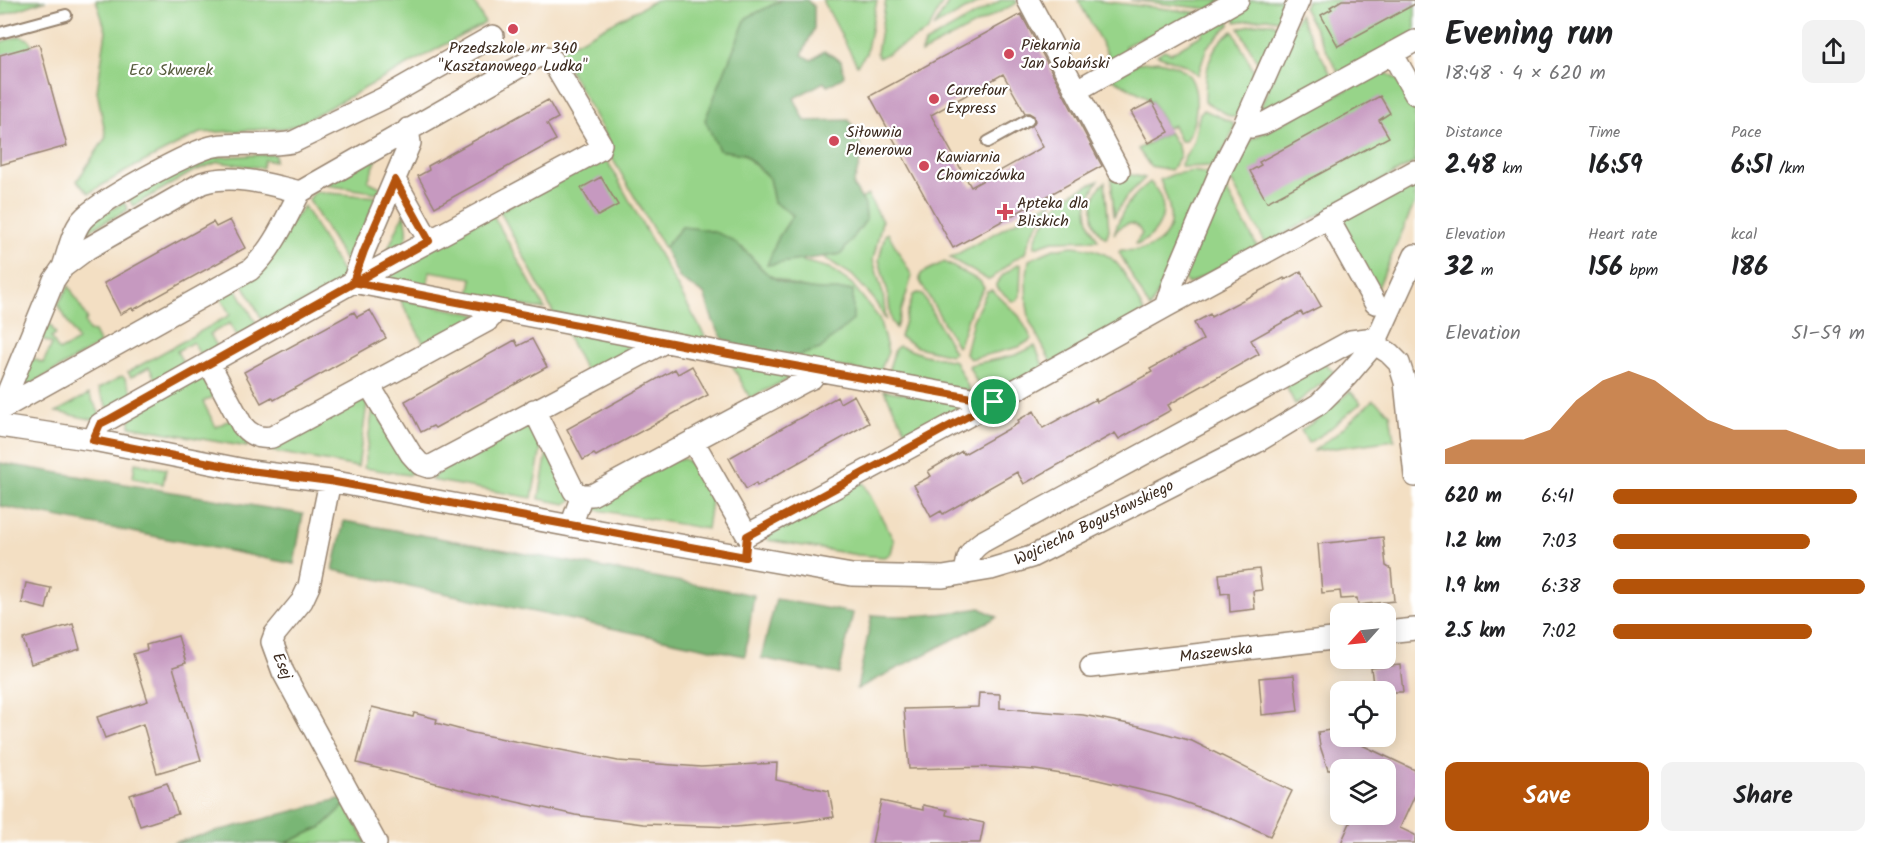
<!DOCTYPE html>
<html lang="en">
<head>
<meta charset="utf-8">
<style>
	:root { --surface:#fff; --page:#f2f2f2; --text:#202124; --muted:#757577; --accent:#b45309 }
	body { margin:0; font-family:Kalam,sans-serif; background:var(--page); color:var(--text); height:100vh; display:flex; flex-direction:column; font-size:22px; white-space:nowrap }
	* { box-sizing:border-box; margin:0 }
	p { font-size:20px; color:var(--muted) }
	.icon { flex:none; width:33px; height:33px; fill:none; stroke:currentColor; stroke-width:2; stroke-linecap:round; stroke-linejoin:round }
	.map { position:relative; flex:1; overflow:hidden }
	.side { display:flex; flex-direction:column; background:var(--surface); width:480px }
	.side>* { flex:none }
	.needle { width:39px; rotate:243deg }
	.tools { position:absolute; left:1330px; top:603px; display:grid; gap:12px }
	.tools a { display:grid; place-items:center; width:66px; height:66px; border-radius:12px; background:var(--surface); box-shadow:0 3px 15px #0003; font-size:30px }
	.pin { position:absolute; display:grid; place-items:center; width:51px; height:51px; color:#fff; margin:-26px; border:3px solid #fff; border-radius:50%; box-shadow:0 2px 6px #0007 }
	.round { display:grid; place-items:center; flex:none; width:63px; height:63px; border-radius:12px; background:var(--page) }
	.overview { display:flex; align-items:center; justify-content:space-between; height:102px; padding:0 30px }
	h1 { font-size:33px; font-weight:700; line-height:45px }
	.figures { display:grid; grid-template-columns:repeat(3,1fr); gap:9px; height:102px; padding:6px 30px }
	.figures div { display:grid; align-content:center }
	.figures b { font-size:26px; font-weight:700 }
	.figures small { font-size:16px; font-weight:400 }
	.figures p { font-size:16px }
	.chart { height:168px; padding:12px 30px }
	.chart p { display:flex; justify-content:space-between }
	.chart svg { width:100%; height:108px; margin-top:6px; fill:var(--accent); opacity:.7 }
	.primary-button { display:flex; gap:12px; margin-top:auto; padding:12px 30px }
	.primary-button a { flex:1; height:69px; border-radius:12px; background:var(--accent); color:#fff; font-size:24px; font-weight:700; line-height:69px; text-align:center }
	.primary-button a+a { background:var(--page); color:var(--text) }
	ul { padding:0 30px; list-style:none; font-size:20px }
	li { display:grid; grid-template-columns:96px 72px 1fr; align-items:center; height:45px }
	li i { height:15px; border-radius:8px; background:var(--accent) }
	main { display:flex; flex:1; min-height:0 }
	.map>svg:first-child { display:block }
</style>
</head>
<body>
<main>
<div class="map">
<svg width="1415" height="843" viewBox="0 0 1415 843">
	<rect width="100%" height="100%" fill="#fff"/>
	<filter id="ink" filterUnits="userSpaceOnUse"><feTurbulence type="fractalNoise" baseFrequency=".0167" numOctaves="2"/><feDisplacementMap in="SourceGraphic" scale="12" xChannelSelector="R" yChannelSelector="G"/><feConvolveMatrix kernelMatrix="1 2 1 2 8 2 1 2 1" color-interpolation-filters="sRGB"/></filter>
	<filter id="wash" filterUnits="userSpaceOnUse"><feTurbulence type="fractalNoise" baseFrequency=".008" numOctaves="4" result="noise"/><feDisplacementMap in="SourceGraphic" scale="24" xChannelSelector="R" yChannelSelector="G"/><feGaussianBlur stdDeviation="1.35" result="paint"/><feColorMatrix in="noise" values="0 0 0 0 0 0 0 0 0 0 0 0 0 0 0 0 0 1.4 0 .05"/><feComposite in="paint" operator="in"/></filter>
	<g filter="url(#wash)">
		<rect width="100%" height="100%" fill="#f3dfc3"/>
		<path fill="#97d489" stroke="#697f54" stroke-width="1.5" d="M0 0H46L0 16Z
			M96 0H473L485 23 297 125 286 128 200 133 128 170 89 193 77 181 106 137 97 91 106 31Z
			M656 0H782L746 18 719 150 743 154 769 178 774 202 793 215 778 238 768 264 799 260 829 268 852 284 879 318 888 352 879 374 791 358 852 290 818 291 792 285 768 275 743 248 682 227 664 248 607 149 610 143 559 51Z
			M823 0H877L866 54 857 65Z
			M886 0H944L927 32 879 58 877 53Z
			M950 0H983L934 27Z
			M1001 0H1016L1017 3 921 53 925 43Z
			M1078 0H1091L1201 13 1147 43 1143 37 1125 46 1128 54 1112 62Z
			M1130 0H1223L1209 9Z
			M1252 0H1291L1282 21 1267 18 1236 22 1233 10Z
			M1307 0H1415V33L1340 75 1303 7Z
			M1299 14 1334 80 1267 112 1261 106Z
			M1226 16 1229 19 1230 24 1207 47 1198 75 1185 65 1157 55 1164 50 1171 53 1202 35 1203 30Z
			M1259 23H1273L1280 28 1263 66 1259 65 1239 28Z
			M1233 31 1257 77 1238 117 1230 116 1205 102C1205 74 1207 46 1233 31Z
			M20 36 28 39 35 49 0 61V42Z
			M1159 61C1166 63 1175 65 1182 69 1203 83 1198 124 1185 141H1180L1173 125 1167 128 1152 101 1149 102 1145 96 1111 78 1138 63Z
			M1383 71 1401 82 1415 110V162L1266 244 1227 173 1240 145Z
			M1204 110 1232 122 1235 127 1216 166 1182 167 1181 164 1193 143 1200 113Z
			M1169 132 1178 147 1180 156 1171 170 1150 166 1138 149Z
			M603 153 708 342 554 314 500 211Z
			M275 154V161L264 160 262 168 218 162 192 172 133 206 129 199 205 158Z
			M378 156 368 181 382 188 380 193 325 185Z
			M1193 171 1209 174 1213 179 1150 309 1119 252 1121 250C1150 253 1177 241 1169 206 1167 197 1163 188 1160 180L1174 174Z
			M1128 174 1145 178 1126 197 1114 216 1111 177Z
			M1415 178V202L1376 292 1337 220Z
			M1098 181C1083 205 1084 216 1098 240L1053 241 1035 247C1032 236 1054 207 1064 199 1073 191 1087 186 1098 181Z
			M1105 182 1109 230 1106 238C1088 226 1089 195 1105 182Z
			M1150 182C1173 205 1163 232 1137 245L1135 244 1142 234C1135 218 1123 222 1114 234 1122 209 1129 199 1150 182Z
			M1223 184 1258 248 1188 284 1183 277Z
			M315 192 377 197 348 266 311 203 309 199Z
			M868 195 882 221 873 260 883 294 886 320 873 298 852 275 823 257 841 254 866 220 865 205 861 199Z
			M1053 201 1032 233 1025 253 1012 261 991 279 988 280 950 258Z
			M124 202 128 210 91 229 86 239 84 238 93 220Z
			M304 206 346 279 265 325 243 284Z
			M404 213C412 240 407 243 385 256Z
			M492 213 545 309 469 298 472 278 430 271 426 290 380 277Z
			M888 233 912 276 896 328 891 321 888 293 879 260 885 235Z
			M1072 246C1122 250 1123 273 1144 312L1052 364 1030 322 1027 305 1026 281 1029 260 1054 249Z
			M944 262 980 281 984 288 971 309 959 345 957 346 920 281V276L922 273Z
			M1018 264 1021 265 1020 296 1016 301H1012L996 287V284L1003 275Z
			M69 286 87 318 85 323 89 331 94 332 100 344 25 388 19 384 27 356 43 363 52 344 37 336 47 320 56 334 51 337 59 351 78 341 58 304Z
			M236 288 259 328 239 339 230 323 210 334 219 350 203 360 193 342 177 351 186 369 158 384 149 367 131 377 128 372 230 315 220 296Z
			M992 290 1019 316 1032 339 1019 347 970 359 965 353 973 320 987 291Z
			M918 293 922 294 954 352 951 355 917 347 900 337 913 295Z
			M400 299 479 315 425 346Z
			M564 329 638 344 587 374Z
			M899 346 924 355 955 361 970 391 887 375 895 349Z
			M1035 346 1044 368 995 394 981 390 969 367 970 365 1016 355Z
			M730 361 798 374 750 398Z
			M1325 363 1335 373 1295 404 1286 386Z
			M122 376 125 378 135 397 110 411 98 389Z
			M194 379 203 380 218 388 220 393 203 402 216 427 233 418 246 440 247 447 130 426V415Z
			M884 390 967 405 911 441Z
			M1350 391 1361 403 1326 432 1308 443 1301 430 1318 419Z
			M89 394 101 416 95 420 56 412Z
			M363 400 367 404 358 467 271 451 269 447Z
			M1373 400 1390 413 1394 440 1313 451 1334 436Z
			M373 408 415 470 408 475 364 468Z
			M531 420 544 446 541 448 532 498 431 480 436 474Z
			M547 451 572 500 566 504 539 499Z
			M675 459H684L695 465 712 494 707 529 586 508Z
			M135 463 166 469 163 484 133 478Z
			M863 482 894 541 891 553 885 557 858 555 768 540V536Z
			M345 805 367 843H286L322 827Z"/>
		<path fill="#79b675" stroke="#5a704a" stroke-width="1.5" d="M782 0H807L814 7V28L802 55 812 60 824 51 841 61 844 75 842 78 827 86 824 82 794 98 805 121 849 120C866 148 863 154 853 185L865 205 866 220 841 254 767 265 778 238 793 215 774 202 769 178 744 154 719 150 705 120 746 18Z
			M682 227C707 229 727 232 745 251 753 258 759 268 768 274 789 291 827 291 853 290V320L820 349 791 358 752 352 723 339 713 321 704 294 680 279 664 248Z
			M0 463 303 514 294 564 0 506Z
			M344 521 754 595 745 656 333 570Z
			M776 599 853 613 839 674 761 658Z
			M980 608 997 617 857 689 872 615C909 618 943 615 980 608Z
			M343 798 345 805 322 827 286 843H173Z"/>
		<g id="blocks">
			<path fill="#c699c0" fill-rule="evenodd" d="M1342 0H1415V4L1338 46 1321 15 1332 9 1330 7Z
				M1021 14 1102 166 953 248 870 96ZM1003 74 1025 113H1029L1034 116 1035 121 1032 126 1043 147 971 187 931 115Z
				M39 44 67 146 0 165V55Z
				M1380 96 1390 113 1379 120 1389 137 1267 202 1250 171 1261 165 1259 162Z
				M548 100 558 118 547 124 556 140 435 207 418 176 429 170 428 166Z
				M1152 101 1169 132 1149 143 1131 112Z
				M601 177 618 205 598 216 581 188Z
				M230 220 245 248 133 310 132 308 120 314 104 283 213 222 216 227Z
				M1301 271 1321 306 1303 315 1301 312 1251 340 1259 354 1168 405 1171 410 1119 439 1115 433 1024 484 1017 472 943 514 941 511 931 517 914 485 931 476 928 471 962 451 964 454 1019 423 1018 420 1034 411 1043 428 1096 399 1097 402 1152 372 1150 369 1203 340 1194 323 1210 314 1211 317 1284 278 1285 280Z
				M370 310 386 338 274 400 272 397 261 403 244 372 354 312 357 317Z
				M532 339 547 367 435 428 433 426 421 432 405 401 515 340 518 346Z
				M692 366 708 395 596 456 594 454 583 460 567 429 675 369 678 374Z
				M854 395 869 423 757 486 756 483 746 489 729 458 837 397 840 403Z
				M1383 537 1386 566 1391 569 1394 601 1358 605 1357 598 1341 599 1340 591 1322 593 1318 544Z
				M1259 569 1262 590 1253 591 1255 609 1230 612 1229 593 1221 594 1219 574Z
				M26 583 51 588 46 609 22 603Z
				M73 624 80 649 31 664 23 639Z
				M178 636 186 663 173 667 201 760 157 773 143 724 105 738 97 717 148 701 133 654 147 650 146 645Z
				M1400 665 1403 692H1374L1371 668Z
				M1294 675 1298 711 1262 715 1259 678Z
				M979 693 1000 694V708L1083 715 1139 726 1192 741 1292 791 1270 836 1235 820 1170 797 1094 779 1036 770 991 767 909 769 904 709 978 707Z
				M372 707 413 717 414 713 437 719 436 723 473 733 618 761 701 767 777 763 776 780 829 791 834 817 797 822 735 827 643 824 575 815 459 789 357 763Z
				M1330 730 1415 770V795L1400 828 1415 835V843H1341L1354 814H1386V770H1328L1320 746 1318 732Z
				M167 783 178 814 140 826 130 795Z
				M881 801 923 810V805L947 810 946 815 984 823 980 843H872Z"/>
		</g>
	</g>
	<g filter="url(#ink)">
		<use href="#blocks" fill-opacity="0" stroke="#978470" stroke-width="1.5"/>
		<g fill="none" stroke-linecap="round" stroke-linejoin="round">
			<g stroke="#978470" stroke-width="14">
				<path id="lane" d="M0 33 66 15
					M988 142 1028 120"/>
			</g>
			<g stroke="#978470" stroke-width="24">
				<path id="street" d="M1028 0 1119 171
					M1392 53 1415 94
					M1077 90 1238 0
					M1244 125 1251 127 1263 124 1415 41
					M395 180 429 241
					M1328 218 1375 303
					M63 267C68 253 72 232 82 220 97 202 191 150 215 146 241 142 267 147 293 142L384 98 493 36
					M353 282 729 354 994 402 1165 307 1174 280 1220 172 1244 125 1299 0
					M1165 307 1415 171
					M209 363 353 282 364 251 410 143 408 129
					M369 385 487 321 491 317 493 309
					M1 409 250 270C273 250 286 218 300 192
					M534 410 574 491 582 495
					M0 411 54 280 63 267 87 249 202 183C233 173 268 184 300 192L540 55 551 59 601 144 599 150 353 282
					M0 426 93 440 250 471 330 481 571 526 852 575 943 577 991 569 1031 557 1255 443 1319 404 1347 376 1375 343 1415 255
					M93 440 100 424 209 363 242 425C250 435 259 439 272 437L369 385 411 454 420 464 429 467 665 342
					M693 441 747 535 994 402
					M330 481 309 586 302 601 275 634 272 642 283 672 376 843
					M571 526 582 495H592L805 381 812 378 815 370
					M965 574C967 558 969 551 982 542L1351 341 1367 339 1389 353 1399 363 1405 382 1415 476
					M1386 632 1415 629
					M1091 667 1341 638"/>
			</g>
			<use href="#lane" stroke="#fff" stroke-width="10"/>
			<use href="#street" stroke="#fff" stroke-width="21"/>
		</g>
	</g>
	<g fill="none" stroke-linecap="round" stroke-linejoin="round" filter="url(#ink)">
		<g stroke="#fff" stroke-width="12">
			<path id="route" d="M994 402 729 354 353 282 364 251 395 180 429 241 110 419 100 424 93 440 250 471 330 481 745 557 747 536 994 402"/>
		</g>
		<use href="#route" stroke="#b45309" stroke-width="8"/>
	</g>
	<g fill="#d1495b" stroke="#fff" stroke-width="2">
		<circle cx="513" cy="29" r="6"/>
		<circle cx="1009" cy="54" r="6"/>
		<circle cx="934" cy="99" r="6"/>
		<circle cx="834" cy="141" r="6"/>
		<circle cx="924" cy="166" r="6"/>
		<path d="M1002 203h6v6h6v6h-6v6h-6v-6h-6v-6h6z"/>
	</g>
	<g text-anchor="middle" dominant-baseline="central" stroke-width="4.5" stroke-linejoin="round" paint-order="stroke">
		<g font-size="16" fill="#3b2a1e" stroke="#fff" text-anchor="start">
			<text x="1021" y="45">Piekarnia<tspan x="1021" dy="18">Jan Sobański</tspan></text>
			<text x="513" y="48" text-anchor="middle">Przedszkole nr 340<tspan x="513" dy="18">"Kasztanowego Ludka"</tspan></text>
			<text x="946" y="90">Carrefour<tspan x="946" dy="18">Express</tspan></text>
			<text x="846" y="132">Siłownia<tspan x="846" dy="18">Plenerowa</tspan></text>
			<text x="936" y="157">Kawiarnia<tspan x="936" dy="18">Chomiczówka</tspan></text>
			<text x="1017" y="203">Apteka dla<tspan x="1017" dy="18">Bliskich</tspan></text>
		</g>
		<g font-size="16" fill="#575d3e" stroke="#fff">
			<text x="171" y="70">Eco Skwerek</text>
		</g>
		<g font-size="16" fill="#3b2a1e" stroke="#fff">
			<text transform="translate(1094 523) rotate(-26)">Wojciecha Bogusławskiego</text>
			<text transform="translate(1216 653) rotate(-7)">Maszewska</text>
			<text transform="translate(282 666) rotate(67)">Esej</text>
		</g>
	</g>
</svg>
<div class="tools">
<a><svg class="needle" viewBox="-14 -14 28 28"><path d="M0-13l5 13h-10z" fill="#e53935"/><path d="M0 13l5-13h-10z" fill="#757577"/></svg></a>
<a><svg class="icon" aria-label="locate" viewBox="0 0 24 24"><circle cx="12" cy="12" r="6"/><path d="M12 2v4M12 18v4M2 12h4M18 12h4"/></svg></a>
<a><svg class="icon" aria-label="layers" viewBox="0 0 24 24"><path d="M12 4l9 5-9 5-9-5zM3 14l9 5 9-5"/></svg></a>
</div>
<div class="pin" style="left:994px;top:402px;background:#1e9e55"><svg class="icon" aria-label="arrive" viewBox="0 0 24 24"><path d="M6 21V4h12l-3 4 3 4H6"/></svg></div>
</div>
<section class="side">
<div class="overview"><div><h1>Evening run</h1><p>18:48 · 4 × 620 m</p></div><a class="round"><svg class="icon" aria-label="share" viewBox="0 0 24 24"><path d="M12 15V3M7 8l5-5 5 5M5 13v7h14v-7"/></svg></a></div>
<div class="figures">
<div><p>Distance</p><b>2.48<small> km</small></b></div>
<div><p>Time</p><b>16:59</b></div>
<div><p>Pace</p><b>6:51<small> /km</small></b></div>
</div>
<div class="figures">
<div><p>Elevation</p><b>32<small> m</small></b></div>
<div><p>Heart rate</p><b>156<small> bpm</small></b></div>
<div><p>kcal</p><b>186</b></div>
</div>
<div class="chart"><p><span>Elevation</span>51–59 m</p>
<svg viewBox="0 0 160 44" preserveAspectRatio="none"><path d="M0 44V38L10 34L20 34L30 34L40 30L50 18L60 10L70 6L80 10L90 18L100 26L110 30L120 30L130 30L140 34L150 38L160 38V44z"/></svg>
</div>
<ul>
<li><b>620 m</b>6:41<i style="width:97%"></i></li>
<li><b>1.2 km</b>7:03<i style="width:78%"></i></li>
<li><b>1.9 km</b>6:38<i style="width:100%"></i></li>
<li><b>2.5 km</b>7:02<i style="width:79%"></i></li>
</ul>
<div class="primary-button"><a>Save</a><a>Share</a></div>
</section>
</main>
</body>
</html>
